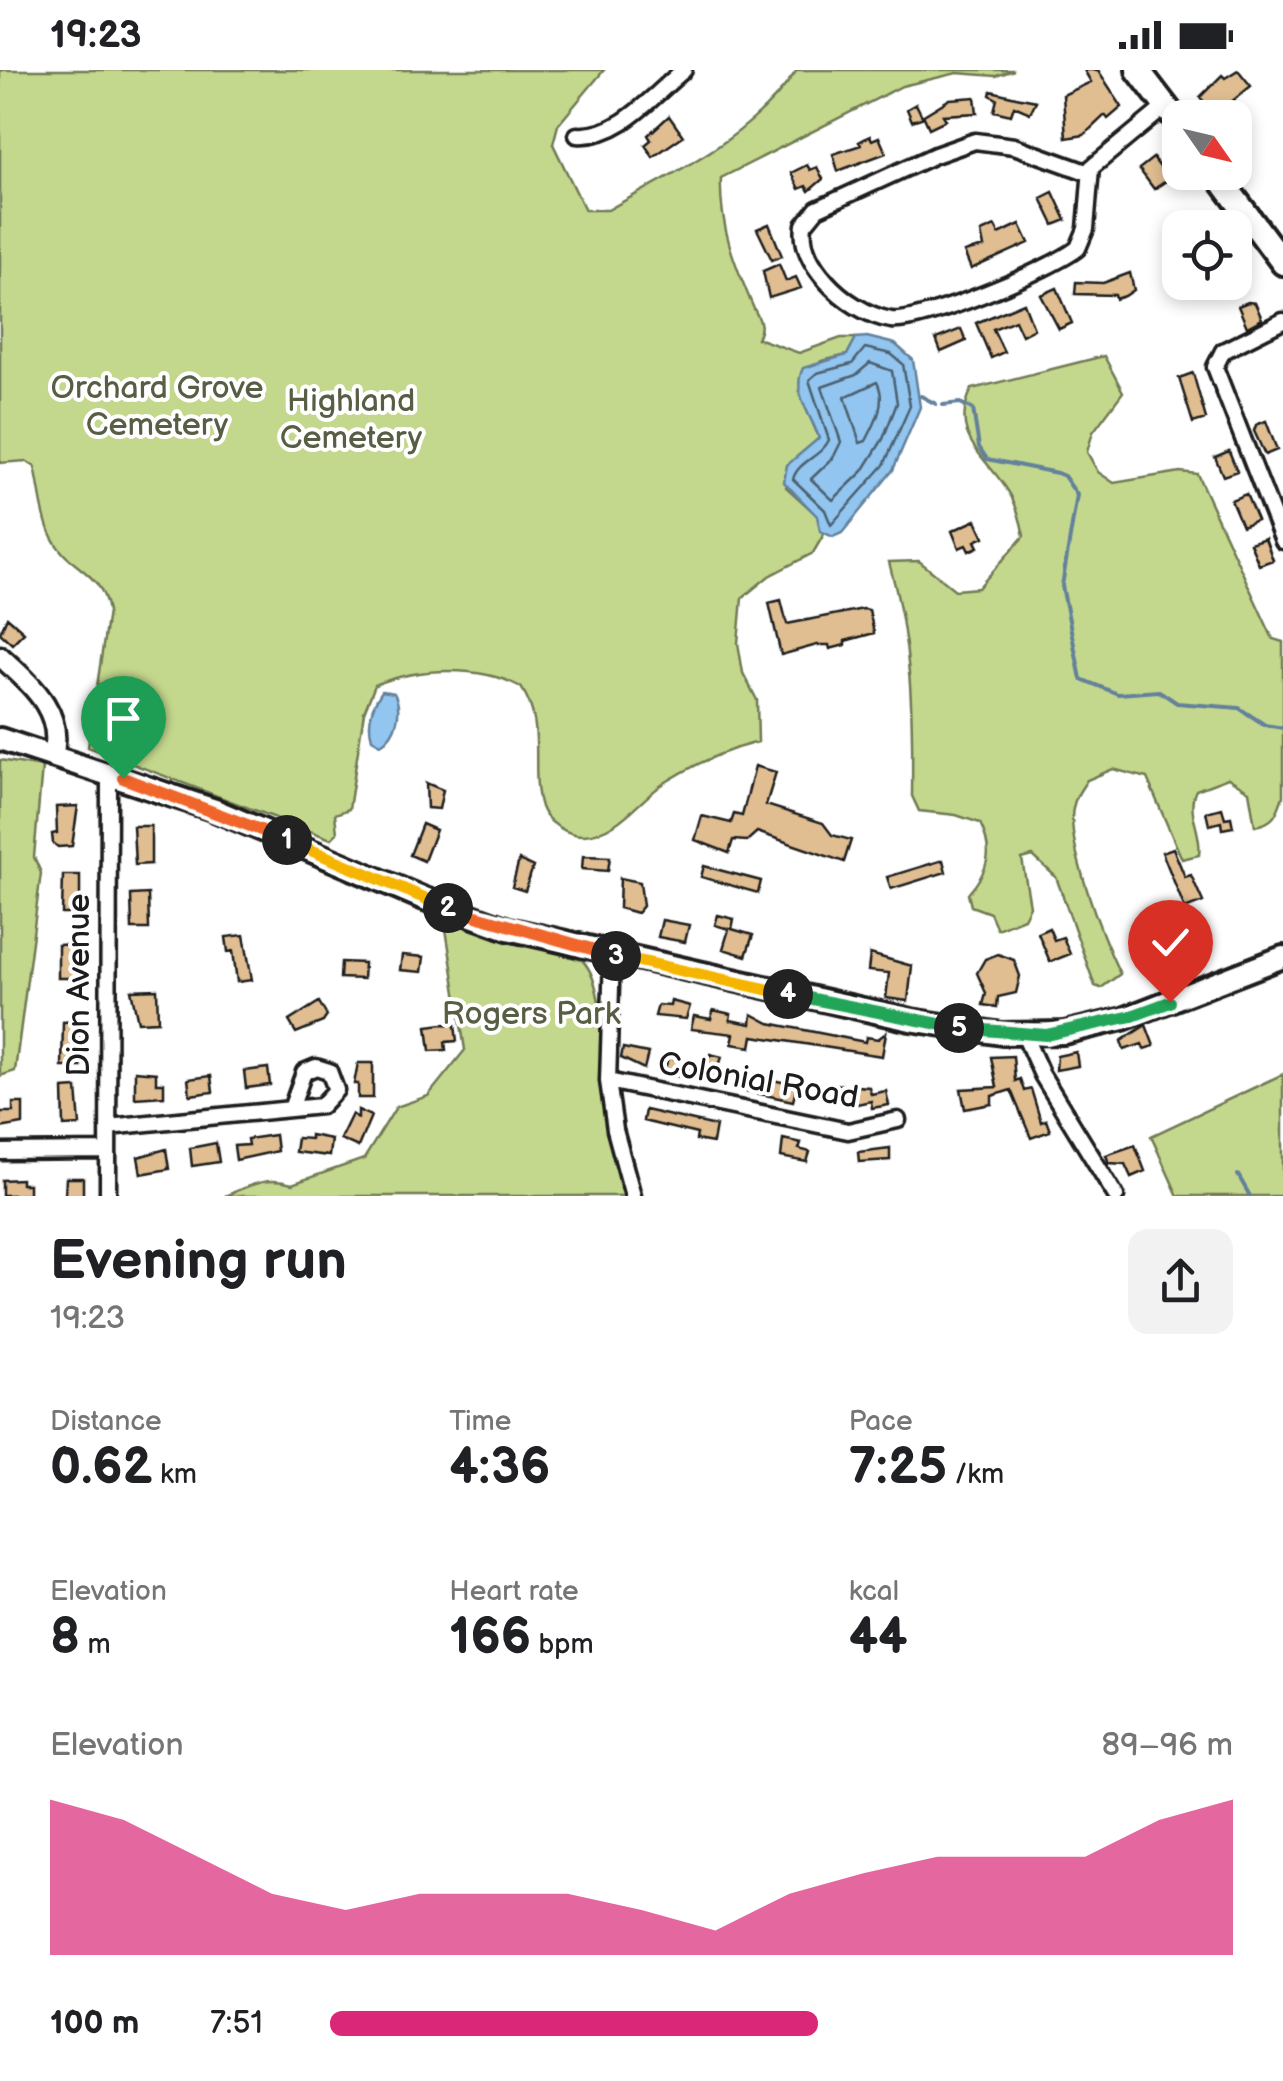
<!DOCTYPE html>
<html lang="en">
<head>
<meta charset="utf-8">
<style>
	:root { --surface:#fff; --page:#f2f2f2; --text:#202124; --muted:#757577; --accent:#db2777 }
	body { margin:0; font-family:"Balsamiq Sans",sans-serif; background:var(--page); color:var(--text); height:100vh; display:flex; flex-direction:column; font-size:38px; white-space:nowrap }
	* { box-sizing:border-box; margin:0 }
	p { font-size:32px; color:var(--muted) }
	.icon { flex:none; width:55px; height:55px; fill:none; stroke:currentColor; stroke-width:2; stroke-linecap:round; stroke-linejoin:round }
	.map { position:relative; height:1126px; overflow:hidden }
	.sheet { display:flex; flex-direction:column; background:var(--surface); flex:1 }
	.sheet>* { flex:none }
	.needle { width:65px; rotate:124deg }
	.fabs { position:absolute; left:1162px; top:30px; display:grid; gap:20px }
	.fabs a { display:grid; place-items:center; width:90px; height:90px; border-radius:20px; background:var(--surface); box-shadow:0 5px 15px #0003; font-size:50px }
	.pin { position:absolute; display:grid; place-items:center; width:85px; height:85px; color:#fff; margin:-102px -42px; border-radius:50% 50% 50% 0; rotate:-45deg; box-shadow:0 0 10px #0007 }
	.pin .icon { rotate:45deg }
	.km { position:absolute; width:50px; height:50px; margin:-25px; border-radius:50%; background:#222; color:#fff; font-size:28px; line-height:50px; text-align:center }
	.round { display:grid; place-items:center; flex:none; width:105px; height:105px; border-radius:20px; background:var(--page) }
	.overview { display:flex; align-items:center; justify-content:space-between; height:170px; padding:0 50px }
	h1 { font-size:55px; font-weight:800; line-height:75px }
	.metrics { display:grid; grid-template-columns:repeat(3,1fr); gap:15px; height:170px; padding:10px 50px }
	.metrics div { display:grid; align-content:center }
	.metrics b { font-size:50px; font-weight:800 }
	.metrics small { font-size:28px; font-weight:400 }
	.metrics p { font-size:28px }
	.chart { height:280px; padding:20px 50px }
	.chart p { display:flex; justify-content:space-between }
	.chart svg { width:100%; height:180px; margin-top:10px; fill:var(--accent); opacity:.7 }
	ul { padding:0 50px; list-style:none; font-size:32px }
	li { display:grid; grid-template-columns:160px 120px 1fr; align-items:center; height:75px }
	li i { height:25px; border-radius:12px; background:var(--accent) }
	.status { display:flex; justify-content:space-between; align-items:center; height:70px; padding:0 50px; background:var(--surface); direction:ltr }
	.status svg { height:28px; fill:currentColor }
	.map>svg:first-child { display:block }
</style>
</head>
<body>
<div class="status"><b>19:23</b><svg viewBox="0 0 49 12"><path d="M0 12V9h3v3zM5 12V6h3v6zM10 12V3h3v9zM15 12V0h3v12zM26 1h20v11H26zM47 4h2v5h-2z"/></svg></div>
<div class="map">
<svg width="1283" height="1126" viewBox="0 0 1283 1126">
	<rect width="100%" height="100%" fill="#fff"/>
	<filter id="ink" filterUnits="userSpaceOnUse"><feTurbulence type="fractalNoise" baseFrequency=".01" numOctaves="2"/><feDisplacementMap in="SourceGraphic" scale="20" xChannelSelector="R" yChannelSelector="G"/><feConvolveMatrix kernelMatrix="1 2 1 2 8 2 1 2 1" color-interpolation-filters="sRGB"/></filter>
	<g filter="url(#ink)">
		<path fill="#c4d88d" stroke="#707a54" stroke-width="2.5" d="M0 0H604L558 55 553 74 585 140H608C677 101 751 68 797 0H1014L996 6 957 3 902 16 721 108C719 156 735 195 754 239 760 250 764 257 757 268L799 283 841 268H856L847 285 821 291 799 320 819 368 800 387 786 417 818 446 824 464 813 483 769 506 742 528 738 573 743 603 757 630 758 672C725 680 695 694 666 712 638 730 619 763 584 765 568 766 546 752 541 737 529 698 547 656 521 617 480 595 418 597 375 615L364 642 349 739 335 744 337 763 331 769 88 677 108 542C102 499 69 501 52 467 42 447 40 419 35 397L26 391 0 393Z
			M1104 286 1123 322 1093 362 1087 382 1098 402 1114 413 1180 402 1197 404 1273 569 1283 572V726C1277 743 1275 753 1255 756L1249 721 1228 708 1196 720C1185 741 1203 763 1199 785L1182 789 1147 708 1113 699 1087 710C1081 719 1075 727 1073 738 1066 774 1103 869 1120 904L1101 918 1095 916 1056 807 1033 786 1022 789 1030 836 1024 848 997 859 990 843 971 836 968 824C989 800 994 782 980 753L956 745 919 741 912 726C913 641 912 574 889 492L919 491 955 520 978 518 1024 466C1021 451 1017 434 1008 421 986 386 948 366 972 319Z
			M0 690 42 697 34 787 41 803 15 1001 0 1006Z
			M451 852 582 890C612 920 598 1017 608 1063 613 1085 626 1106 638 1126H225C250 1115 267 1106 292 1114L364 1089 396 1037 428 1026 465 980 446 859Z
			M1283 1004V1126H1178L1151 1066Z"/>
		<path fill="#92c5ef" stroke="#63819b" stroke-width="2.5" d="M867 267 895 274 913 290 920 337 893 400 842 463 833 467 820 461 817 446 784 412 787 395 819 368C811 344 791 323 803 298L847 285 856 268Z
			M382 621 394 623C403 640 397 664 381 674L372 669C367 652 372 635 382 621Z"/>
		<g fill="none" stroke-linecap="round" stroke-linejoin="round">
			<path stroke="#4b6070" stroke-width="2.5" d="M865 278 891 284 903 294 910 336 884 395 831 455 825 440 793 409C798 391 821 387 829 370L809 310 817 303 852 294Z
				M870 293 892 301 897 333 883 369 863 401 833 430 811 409 833 388 841 372 822 317 856 305Z
				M877 312C887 332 876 352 866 371L860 373 845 327Z"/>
			<path stroke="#63819b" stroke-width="4" d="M921 326 936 334
				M943 335 960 333 973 339 979 377 987 389 1057 403 1064 406 1077 425 1062 516 1081 609 1118 624 1159 621 1177 633 1239 638 1265 655 1283 658
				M1238 1105 1250 1126"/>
		</g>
		<path fill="#e0be92" stroke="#1c1c1c" stroke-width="2.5" d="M1084 0H1098L1122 37 1108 49 1105 45 1084 65 1066 68 1063 25 1091 12Z
			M1238 0 1251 16 1215 45 1200 27 1222 5 1225 8Z
			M991 21 1016 27 1036 31 1030 43 1014 36 1011 45 994 41 997 29 990 25Z
			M975 27 977 43 943 45 946 50 929 58 924 47 912 51 907 39 916 34 922 46 950 29Z
			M669 46 683 66 653 87 645 75 651 70 648 65Z
			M870 66 872 70 879 67 886 83 838 101 833 84 861 75 859 72Z
			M1153 88 1169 109 1154 119 1139 99Z
			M807 95 810 100 817 97 823 109 809 121 806 116 799 119 791 103Z
			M1053 122 1066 150 1054 155 1041 128Z
			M769 154 782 186 772 190 757 159Z
			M1020 154 1029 173 971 199 964 182 984 177 981 162 995 156 999 164Z
			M779 194 786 211 796 207 801 218 769 228 763 201Z
			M1130 203 1134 220 1125 226 1116 229 1115 225 1075 224 1076 212 1103 213Z
			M1057 218 1072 253 1059 259 1041 225Z
			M1248 232 1255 233 1262 249 1247 257 1238 236Z
			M1024 233 1034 259 1022 265 1015 250 993 259 1004 282 991 288 976 253Z
			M961 259 966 271 941 282 936 269Z
			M1193 303 1206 349 1193 353 1179 308Z
			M1266 351 1277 380 1265 385 1254 361 1256 355Z
			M1229 381 1237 401 1223 406 1215 387Z
			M1246 424 1257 450 1242 456 1231 430Z
			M976 450 984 467 975 471 978 477 969 481 966 475 959 478 952 461Z
			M1265 468 1273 490 1259 495 1250 473Z
			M781 530 787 554 863 539 869 540 874 563 845 571V575L830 579 829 575H817L781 585 769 533Z
			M7 547 24 562 12 574 0 563Z
			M755 696 776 702 766 735 823 753 832 765 851 770 844 792 757 762 747 771 733 770 729 783 695 770 702 746 731 753 734 744 742 746Z
			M426 713 443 720 439 739 427 738Z
			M78 736 72 776 58 777 53 773 52 764 57 763 56 737Z
			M1222 738 1225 748 1231 747 1233 757 1222 759 1221 752 1209 755 1206 742Z
			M422 754 436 760 424 791 410 785Z
			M133 756H151V794L135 795Z
			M1173 778 1185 807 1191 805 1203 832 1185 839 1162 782Z
			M583 786 610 787 608 801 582 799Z
			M519 790 533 797 525 821 512 817Z
			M943 790 946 802 891 819 887 807Z
			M704 796 761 811 758 823 701 807Z
			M63 805H80V844H62Z
			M620 808 640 812 643 836 637 843 619 838Z
			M148 824 149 859H132L131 825Z
			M1178 839 1187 859 1170 866 1156 849Z
			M718 845 734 849 732 859 753 865 746 886 723 879 729 859 715 855Z
			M662 850 689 855 685 872 658 867Z
			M1049 858 1054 870 1063 867 1070 884 1050 892 1038 863Z
			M244 865 252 910 237 912 233 881 228 882 226 867Z
			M80 874V908H58V875Z
			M870 884 912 896 908 931 886 928 889 903 868 901Z
			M998 884 1014 890 1020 906 1016 923 998 927 997 937 983 935 986 923 977 903 985 889Z
			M402 885 424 887 422 902 400 900Z
			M341 892 364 893 363 909 340 908Z
			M157 919 158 951 138 952 131 920Z
			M671 931 690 936 686 949 655 946 658 935 670 936Z
			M319 932 327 946 323 952 296 963 289 951Z
			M713 940 731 944 730 950 751 954 752 944 769 953 865 972 866 967 878 969 886 963 882 986 753 966 751 977 732 974 734 964 691 959 694 946 711 949Z
			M78 951 81 997H62L63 952Z
			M443 954 455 955 457 971 445 972 446 980 430 981 427 956Z
			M1146 955 1154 976 1144 979 1142 974 1124 980 1121 971Z
			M623 978 648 983 644 999 621 988Z
			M1076 982 1078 996 1056 1000 1057 986Z
			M710 984 722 987 718 999 797 1015 793 1031 746 1021 747 1015 702 1011 704 1004 683 1000 682 1007 664 1004 668 987 708 995Z
			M1013 986 1015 1011 1020 1009 1024 1021 1031 1019 1041 1052 1046 1050 1050 1061 1031 1068 1011 1020 992 1026V1034L965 1039 961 1019 997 1017 991 987Z
			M358 993H373V1028H358V1014H354Z
			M268 998 270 1015 246 1018 244 1001Z
			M135 1001 156 1003V1013H164V1026L135 1028Z
			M211 1006 213 1022 190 1025 188 1009Z
			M831 1014 869 1017 871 1024 886 1021 889 1035 872 1038 871 1031 857 1034 828 1027Z
			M77 1018 80 1055 64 1056 63 1019Z
			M13 1033H23V1054L0 1058V1042H13Z
			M358 1040 371 1046 358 1077 340 1069 352 1044 358 1048Z
			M645 1040 716 1056 713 1073 696 1070 697 1064 643 1051Z
			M275 1065 277 1081 236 1090 234 1076 248 1075 247 1069Z
			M310 1065 331 1069 329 1086 295 1082 297 1068 310 1069Z
			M783 1069 801 1073 799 1079 810 1082 807 1092 781 1087Z
			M216 1073 219 1092 192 1096 190 1078Z
			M1135 1075 1145 1101 1131 1107 1125 1094 1109 1093 1106 1085Z
			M890 1078V1090L859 1092 858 1082Z
			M166 1079 169 1099 141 1104 138 1087Z
			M66 1108H83V1126H65Z
			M21 1109V1114H29V1125H2V1110Z"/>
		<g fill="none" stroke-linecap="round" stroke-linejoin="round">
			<g stroke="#1c1c1c" stroke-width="21">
				<path id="minor" d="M577 65C620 68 653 25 684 0
					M1089 103 1014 76 975 71 935 85 817 139 804 155C801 177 812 195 826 211 842 229 867 246 891 250 921 254 1054 198 1078 178L1086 159 1091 98 1166 36
					M1283 251 1223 281 1215 297 1283 471
					M612 885 608 1011 615 1060 633 1126
					M1024 965 1042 1005 1116 1126
					M608 1011 848 1061 898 1050
					M108 1057 321 1036 336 1020 329 1001 316 997 304 1002 291 1039
					M0 1082 108 1081
					M108 1126 109 704"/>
			</g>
			<g stroke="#1c1c1c" stroke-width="25">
				<path id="tertiary" d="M0 586C30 614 65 641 53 686"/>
			</g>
			<g stroke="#1c1c1c" stroke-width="28">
				<path id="secondary" d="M0 669 215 740 422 828 508 859 911 950 1002 964 1064 963 1123 949 1283 887"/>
			</g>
			<g stroke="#1c1c1c" stroke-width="30">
				<path id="primary" d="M1138 0 1180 55
					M1215 102 1283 193"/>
			</g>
			<use href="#minor" stroke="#fff" stroke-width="14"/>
			<use href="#tertiary" stroke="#fff" stroke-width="18"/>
			<use href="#secondary" stroke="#fff" stroke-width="20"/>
			<use href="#primary" stroke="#fff" stroke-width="22"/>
		</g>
	</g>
	<g fill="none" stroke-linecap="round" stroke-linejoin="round" filter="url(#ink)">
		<g stroke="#fff" stroke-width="20">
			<path id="split-1" d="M123 708 287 770"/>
		</g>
		<g stroke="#fff" stroke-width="20">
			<path id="split-2" d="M287 770 448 838"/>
		</g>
		<g stroke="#fff" stroke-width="20">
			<path id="split-3" d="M448 838 616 886"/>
		</g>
		<g stroke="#fff" stroke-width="20">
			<path id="split-4" d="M616 886 788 924"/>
		</g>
		<g stroke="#fff" stroke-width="20">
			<path id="split-5" d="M788 924 959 958"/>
		</g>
		<g stroke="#fff" stroke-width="20">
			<path id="split-6" d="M959 958 1046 965 1132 946"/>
		</g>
		<g stroke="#fff" stroke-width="20">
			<path id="split-7" d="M1132 946 1170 932"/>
		</g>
		<use href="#split-1" stroke="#f0652b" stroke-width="12"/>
		<use href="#split-2" stroke="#f5b400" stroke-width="12"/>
		<use href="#split-3" stroke="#f0652b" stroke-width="12"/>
		<use href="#split-4" stroke="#f5b400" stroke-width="12"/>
		<use href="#split-5" stroke="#22a559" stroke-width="12"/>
		<use href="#split-6" stroke="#22a559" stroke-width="12"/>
		<use href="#split-7" stroke="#22a559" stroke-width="12"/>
	</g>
	<g text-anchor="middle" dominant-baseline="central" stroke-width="8" stroke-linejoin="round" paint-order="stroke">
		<g font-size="32" fill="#575e44" stroke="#fff">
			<text x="157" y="318">Orchard Grove<tspan x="157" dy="37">Cemetery</tspan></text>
			<text x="351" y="331">Highland<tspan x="351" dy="37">Cemetery</tspan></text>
			<text x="531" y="944">Rogers Park</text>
		</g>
		<g font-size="32" fill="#1c1c1c" stroke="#fff">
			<text transform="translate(79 915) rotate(-90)">Dion Avenue</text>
			<text transform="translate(758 1011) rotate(10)">Colonial Road</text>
		</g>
	</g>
</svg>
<div class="fabs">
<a><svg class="needle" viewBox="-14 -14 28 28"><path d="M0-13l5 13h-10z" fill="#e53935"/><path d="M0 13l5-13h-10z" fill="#757577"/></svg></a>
<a><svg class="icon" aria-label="locate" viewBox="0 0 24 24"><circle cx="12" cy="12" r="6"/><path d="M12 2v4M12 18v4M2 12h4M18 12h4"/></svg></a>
</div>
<div class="pin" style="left:123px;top:708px;background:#1e9e55"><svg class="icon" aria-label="arrive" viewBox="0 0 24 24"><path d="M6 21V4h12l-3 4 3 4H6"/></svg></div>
<div class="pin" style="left:1170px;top:932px;background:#d93025"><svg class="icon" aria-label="check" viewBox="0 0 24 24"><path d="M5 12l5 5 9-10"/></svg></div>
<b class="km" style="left:287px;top:770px">1</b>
<b class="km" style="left:448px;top:838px">2</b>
<b class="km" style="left:616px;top:886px">3</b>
<b class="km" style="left:788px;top:924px">4</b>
<b class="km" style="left:959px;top:958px">5</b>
</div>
<section class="sheet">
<div class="overview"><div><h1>Evening run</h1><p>19:23</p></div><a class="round"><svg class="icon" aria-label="share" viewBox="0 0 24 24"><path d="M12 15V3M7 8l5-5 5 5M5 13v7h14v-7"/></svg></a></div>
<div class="metrics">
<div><p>Distance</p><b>0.62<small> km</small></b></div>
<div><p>Time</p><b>4:36</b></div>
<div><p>Pace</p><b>7:25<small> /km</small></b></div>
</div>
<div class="metrics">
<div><p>Elevation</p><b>8<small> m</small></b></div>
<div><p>Heart rate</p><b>166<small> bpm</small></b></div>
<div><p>kcal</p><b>44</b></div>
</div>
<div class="chart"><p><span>Elevation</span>89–96 m</p>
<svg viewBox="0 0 160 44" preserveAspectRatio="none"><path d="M0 44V6L10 11L20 20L30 29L40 33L50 29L60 29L70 29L80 33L90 38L100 29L110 24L120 20L130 20L140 20L150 11L160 6V44z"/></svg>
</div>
<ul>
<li><b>100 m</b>7:51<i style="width:54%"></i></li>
</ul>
</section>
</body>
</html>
